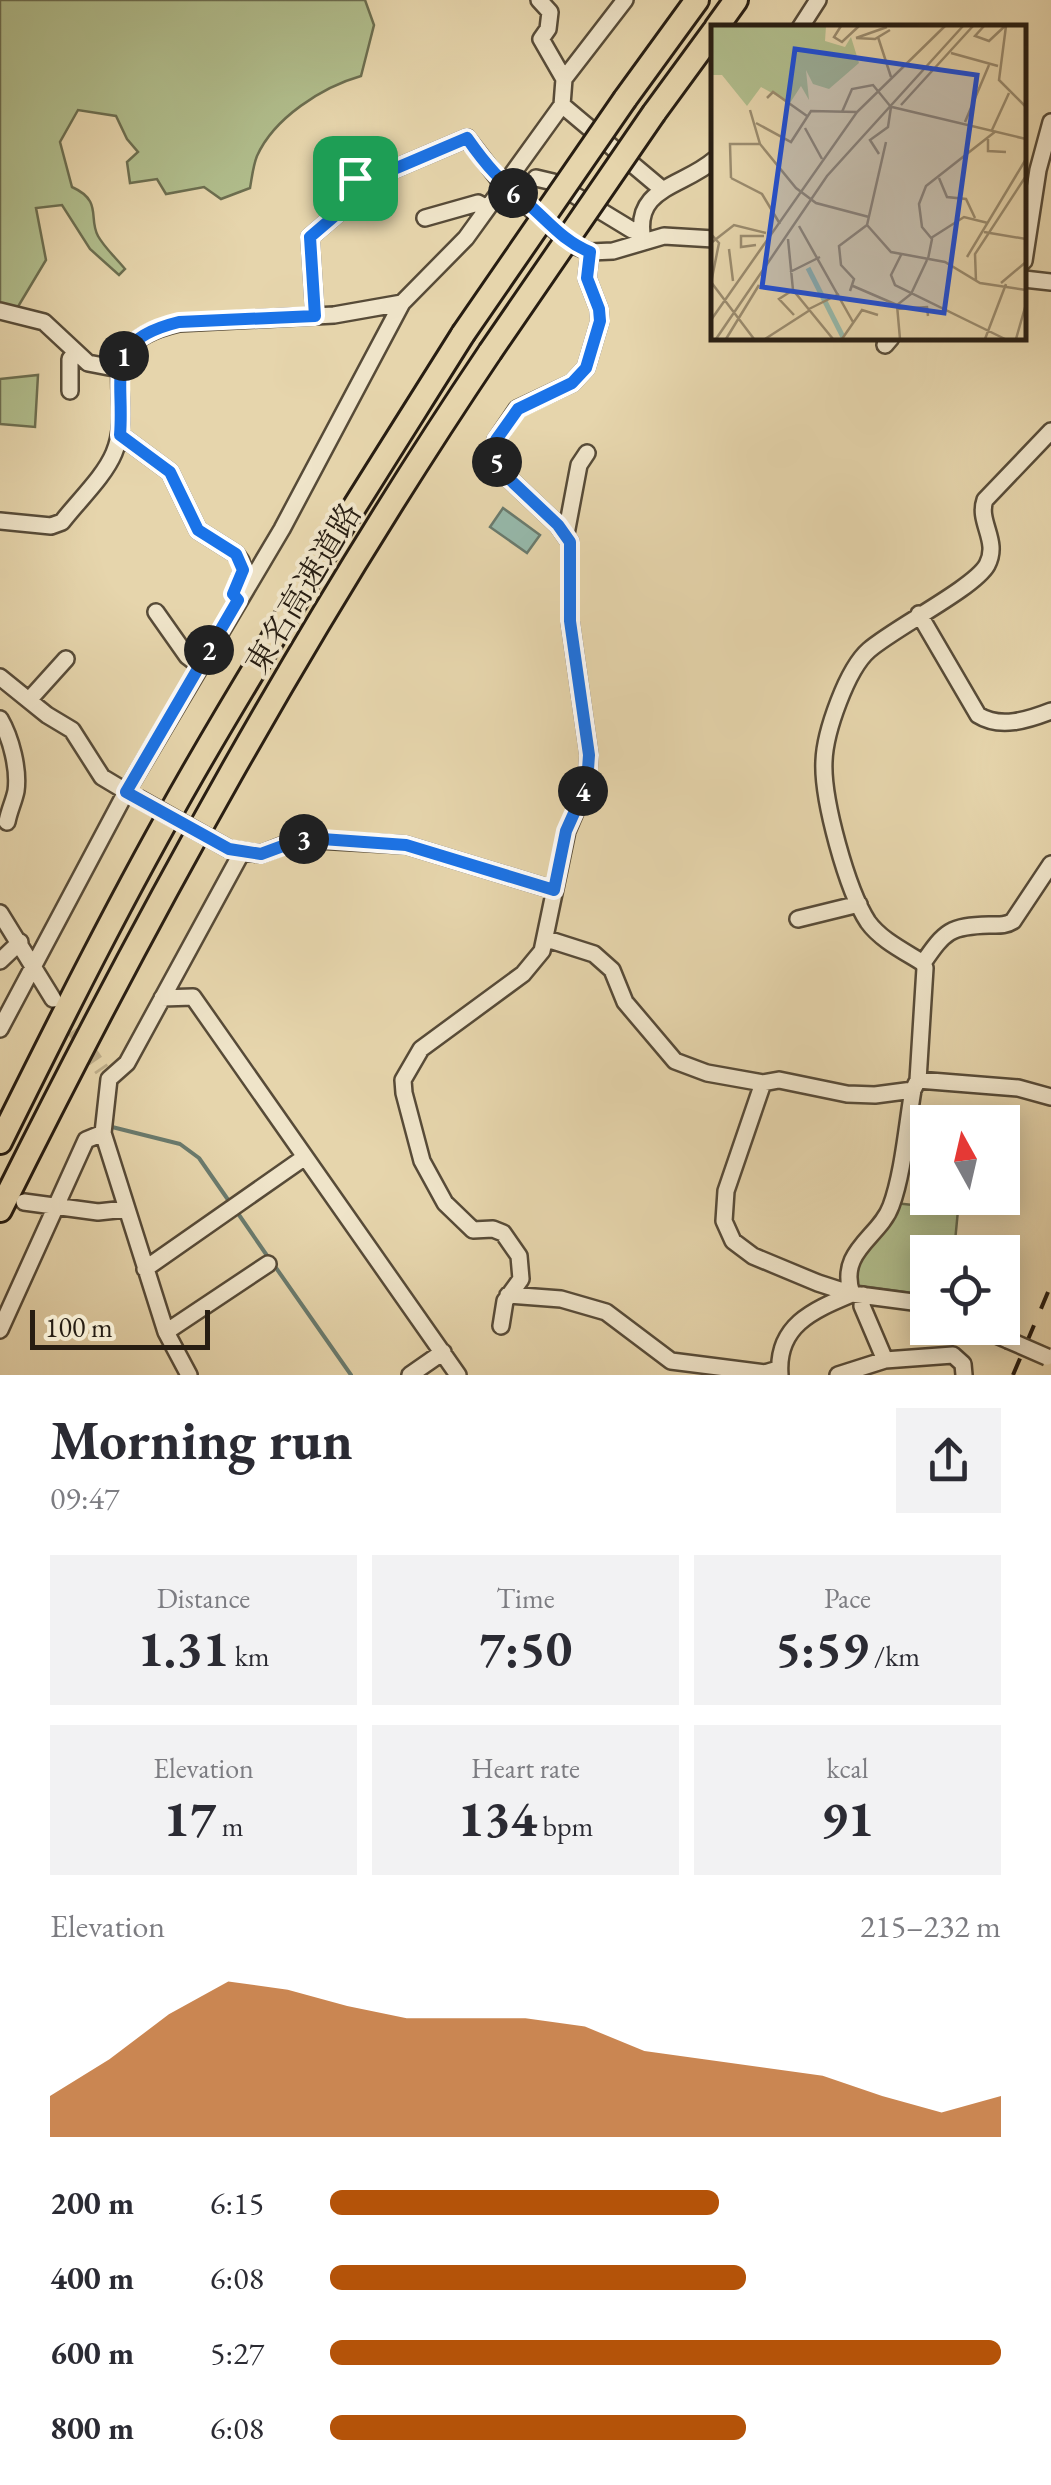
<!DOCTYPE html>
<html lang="en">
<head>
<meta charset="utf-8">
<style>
	:root { --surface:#fff; --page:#f2f2f3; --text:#2b2b33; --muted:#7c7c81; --accent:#b45309 }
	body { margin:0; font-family:"EB Garamond","Noto Serif JP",serif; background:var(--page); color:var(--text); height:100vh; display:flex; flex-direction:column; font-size:38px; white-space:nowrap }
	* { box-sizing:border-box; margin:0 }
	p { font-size:32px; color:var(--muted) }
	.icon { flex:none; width:55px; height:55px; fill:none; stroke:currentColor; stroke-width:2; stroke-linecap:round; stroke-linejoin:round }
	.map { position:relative; height:1375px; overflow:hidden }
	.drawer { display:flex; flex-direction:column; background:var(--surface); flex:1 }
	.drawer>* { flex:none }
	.needle { width:65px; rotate:352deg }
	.controls { position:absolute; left:910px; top:1105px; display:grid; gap:20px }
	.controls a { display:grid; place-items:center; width:110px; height:110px; border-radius:0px; background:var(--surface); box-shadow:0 5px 25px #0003; font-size:50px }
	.scale { position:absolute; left:30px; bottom:25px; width:180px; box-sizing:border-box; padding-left:10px; border:5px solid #271d12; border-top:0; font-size:28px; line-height:35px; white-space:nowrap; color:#271d12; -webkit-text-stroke:8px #efe4c9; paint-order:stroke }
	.pin { position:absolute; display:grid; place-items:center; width:85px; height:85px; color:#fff; margin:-42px; border-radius:20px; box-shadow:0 5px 15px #0006 }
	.km { position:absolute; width:50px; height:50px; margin:-25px; border-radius:50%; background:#222; color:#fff; font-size:28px; line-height:50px; text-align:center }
	.round { display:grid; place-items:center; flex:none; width:105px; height:105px; border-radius:0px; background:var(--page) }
	.overview { display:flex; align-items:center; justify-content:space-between; height:170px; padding:0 50px }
	h1 { font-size:55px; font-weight:700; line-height:75px }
	.stats { display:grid; grid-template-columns:repeat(3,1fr); gap:15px; height:170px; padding:10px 50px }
	.stats div { display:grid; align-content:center; border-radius:0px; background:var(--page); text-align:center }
	.stats b { font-size:50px; font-weight:700 }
	.stats small { font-size:28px; font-weight:400 }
	.stats p { font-size:28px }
	.chart { height:280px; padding:20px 50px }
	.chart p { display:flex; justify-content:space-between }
	.chart svg { width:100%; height:180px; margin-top:10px; fill:var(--accent); opacity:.7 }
	ul { padding:0 50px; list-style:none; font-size:32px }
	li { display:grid; grid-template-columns:160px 120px 1fr; align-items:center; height:75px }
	li i { height:25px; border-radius:12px; background:var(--accent) }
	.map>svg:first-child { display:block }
</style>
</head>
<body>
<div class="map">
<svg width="1051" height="1375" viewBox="0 0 1051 1375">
	<rect width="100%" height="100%" fill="#e6d5ac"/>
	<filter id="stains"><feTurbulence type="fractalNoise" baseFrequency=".002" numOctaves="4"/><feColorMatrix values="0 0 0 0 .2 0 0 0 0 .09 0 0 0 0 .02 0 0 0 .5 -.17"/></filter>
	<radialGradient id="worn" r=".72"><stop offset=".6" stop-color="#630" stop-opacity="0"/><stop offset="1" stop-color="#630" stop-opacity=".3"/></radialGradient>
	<path fill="#b1be8d" stroke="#6c6e50" stroke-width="2.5" d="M0 0H365L374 25 361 76C322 87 274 118 257 156 253 166 252 177 250 188L221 199 204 187 166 194 157 179 130 183 127 162 138 152 127 139 116 116 78 110 60 142 72 187C103 201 88 218 98 236 104 247 116 258 125 269L119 275 90 249 62 205 36 208 46 260 16 310 0 306Z
		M38 375 35 427 0 424V379Z
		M895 1203 958 1210 954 1252H928L927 1295 854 1285 862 1253Z"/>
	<path fill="#96b9ab" stroke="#6a7b6e" stroke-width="2.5" d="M503 508 540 535 527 553 490 527Z"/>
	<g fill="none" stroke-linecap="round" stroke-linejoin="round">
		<path stroke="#6a7b6e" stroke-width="4" d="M112 1127 180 1144 199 1158 231 1204
			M237 1212 268 1257
			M274 1265 351 1375"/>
		<path stroke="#c0b08d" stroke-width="15" stroke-dasharray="15 8" stroke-linecap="butt" d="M61 1011 102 1070"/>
		<g stroke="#574b38" stroke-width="20">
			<path id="minor" d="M800 28 818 0
				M564 79 625 0
				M562 105 663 190
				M536 178 553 182 632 230
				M425 218 478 203 487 208
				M643 240C632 187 683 187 714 160
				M1024 261 1038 170 1051 122
				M1024 279 1051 282
				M0 311 44 322 88 363 119 369
				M315 316 310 237 352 201 355 178 380 175 467 138 503 185 571 244 590 252 613 251 664 236 714 239
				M885 345 891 338
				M70 391V359L75 353
				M120 435 170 472 198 530 236 554 241 561 243 570 234 594
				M0 521 51 526 62 522C78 501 104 477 114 453 138 395 84 345 179 323L334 315 402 303
				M566 534 579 465 587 453
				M156 612 187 656 200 666
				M919 614 978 715C1000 729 1028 720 1051 711
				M0 677 47 715 72 730 102 777 132 795
				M29 700 66 659
				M0 719C11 738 19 769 16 791 14 801 9 811 7 822
				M233 850 261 854 299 839 406 845 554 890
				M0 913 53 999
				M798 919 859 904
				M547 939 594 954 612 970 625 1002 675 1061 707 1073 763 1083 779 1080 847 1094 875 1095 913 1090 918 1080 925 968 923 963C945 931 950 926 989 925 999 925 1005 926 1013 921L1051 864
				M0 961 20 942
				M923 963C904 951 881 940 868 922 847 890 822 799 824 761 825 732 847 669 869 650 894 628 974 588 987 565 1000 541 977 522 985 500L1051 431
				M162 998 193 997 458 1375
				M0 1029 126 792 282 529 402 303 466 238 562 105 564 79 541 39 548 29 550 12 539 0
				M918 1080 1018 1088 1051 1097
				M763 1083 726 1191 724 1221 733 1241 753 1256 818 1283 852 1294 928 1304
				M24 1202 98 1212 126 1209
				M145 1269 305 1157
				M852 1294C837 1251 880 1237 891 1206 903 1174 907 1125 913 1090
				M508 1295 561 1299 606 1312 671 1361 765 1373 778 1369
				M863 1295 862 1306 885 1360
				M501 1326 505 1301 521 1279 519 1256 503 1233 493 1229 473 1230 445 1203 422 1161 404 1093 403 1080 421 1049 523 974 542 951 567 831 587 784 589 755 570 621V542L558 525 502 472 494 454 496 440 517 409 572 383 586 368 600 321 599 309 587 278 590 252
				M980 1328 1008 1340
				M0 1330 86 1140 103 1133
				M166 1332 268 1264
				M189 1375 166 1332 103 1133 109 1079 127 1063 242 852
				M410 1375 443 1352
				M780 1375C776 1325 814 1310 852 1294
				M838 1375 885 1360 953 1355 963 1364 964 1375"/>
		</g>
		<g stroke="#271d12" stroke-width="28">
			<path id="highway" d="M716 28 736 0
				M625 99 697 0
				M654 113 714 31
				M0 1142C62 1017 124 893 193 773 279 624 372 479 463 334
				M0 1210C147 915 306 626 490 352"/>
		</g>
		<use href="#minor" stroke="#efe4c9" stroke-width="15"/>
		<use href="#highway" stroke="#e6d5ac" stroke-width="22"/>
		<path stroke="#271d12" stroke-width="4" stroke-dasharray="18 18" stroke-linecap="butt" d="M1013 1375 1051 1285"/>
		<g stroke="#574b38" stroke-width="20" stroke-linecap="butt">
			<path id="minor-bridge" d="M138 798 229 849
				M1008 1340 1047 1357"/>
		</g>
		<g stroke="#271d12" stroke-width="28" stroke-linecap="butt">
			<path id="highway-bridge" d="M463 334 625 99
				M490 352 654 113"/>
		</g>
		<use href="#minor-bridge" stroke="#efe4c9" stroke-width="15"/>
		<use href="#highway-bridge" stroke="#e6d5ac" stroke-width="22"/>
	</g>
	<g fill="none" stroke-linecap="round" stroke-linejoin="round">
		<g stroke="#fff" stroke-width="20">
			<path id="route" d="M467 138C488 168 499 179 527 203 548 221 563 241 590 252L587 278 599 309 600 321 586 368 572 383 518 409 496 440 494 454 502 472 558 525 570 542V621L589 755 587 784 566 831 554 890 406 845 322 839 299 840 261 854 229 849 126 792 238 600 233 594 243 570 236 554 198 530 170 472 120 435C125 376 101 341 179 322L315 316 310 237 352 201 355 178 380 175Z"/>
		</g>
		<use href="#route" stroke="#1a73e8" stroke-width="12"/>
	</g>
	<g text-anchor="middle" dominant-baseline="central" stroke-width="8" stroke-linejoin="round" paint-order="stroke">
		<g font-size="32" fill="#271d12" stroke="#efe4c9">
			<text transform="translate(303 588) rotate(-59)">東名高速道路</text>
		</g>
	</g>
	<g transform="translate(711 25)">
		<rect width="315" height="315" fill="#e6d5ac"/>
		<path d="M0 1H115L114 16 134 22 140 12 148 38 118 64 102 59 95 45 98 75 90 61 79 78 50 62 36 81 11 50H0Z" fill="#b1be8d"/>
		<path fill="none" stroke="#96b9ab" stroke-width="5" d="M97 243 132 312"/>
		<path fill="none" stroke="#9a8b6e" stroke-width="2.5" d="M130 1 123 12 131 17 148 1M273 1 264 11 278 16 294 1M295 1 288 55 315 82M167 12 180 52M145 13 164 14 179 5M145 13 176 2M240 28 287 41M56 73 62 67 96 91M190 80 262 1M181 82 315 114M39 85 49 119 85 163 105 178 158 192M131 87 141 64 162 60 180 82 177 102 159 115 168 129M254 97 278 40M45 98 80 117 100 86 146 87M94 103 111 134M281 105 298 68M277 114V126L295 127M20 153 51 169 69 199M20 153 19 119H49M228 153 236 172 255 174 264 193M156 200 180 227 234 237 269 258 315 265M88 201 142 297M273 207 315 214M0 209 8 218 0 258M220 213 253 192 277 198M77 214 82 265 122 314M0 218 23 200 55 208M45 220 30 222V211H53M18 224 22 256M190 230 180 250 184 260 294 314M256 232 315 134M217 234 221 214 211 202 208 179 215 161 285 106M79 247 109 232M265 256 264 229 315 151M0 257 43 314M290 258 315 237M142 261 186 280M82 265 68 274 83 290M139 266 143 254 130 240 128 221 156 200 175 117M98 284 128 269M186 284 216 282 217 291M0 295 146 87 234 1M5 314 116 151 252 1M15 314 48 260M54 314 99 285M131 314 151 285 167 290M189 314 186 280 200 269 216 235M274 314 295 259M305 314 315 279"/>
		<path fill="#1d4ed8" fill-opacity="0.15" stroke="#1d4ed8" stroke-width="5" d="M84 24 266 50 233 288 51 262Z"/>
		<rect width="315" height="315" fill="none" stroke="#271d12" stroke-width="5"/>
	</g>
	<rect width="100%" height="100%" filter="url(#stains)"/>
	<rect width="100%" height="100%" fill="url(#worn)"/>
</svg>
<div class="controls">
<a><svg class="needle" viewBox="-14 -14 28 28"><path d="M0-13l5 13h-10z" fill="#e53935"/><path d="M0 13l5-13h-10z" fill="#7c7c81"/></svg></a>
<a><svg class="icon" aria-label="locate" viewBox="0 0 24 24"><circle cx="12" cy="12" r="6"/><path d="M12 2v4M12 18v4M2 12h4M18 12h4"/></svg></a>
</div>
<div class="scale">100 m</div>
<div class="pin" style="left:355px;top:178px;background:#1e9e55"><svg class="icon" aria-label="arrive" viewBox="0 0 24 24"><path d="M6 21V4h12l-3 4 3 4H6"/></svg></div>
<b class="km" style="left:124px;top:356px">1</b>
<b class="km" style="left:209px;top:650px">2</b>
<b class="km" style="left:304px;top:839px">3</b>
<b class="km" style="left:583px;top:791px">4</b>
<b class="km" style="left:497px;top:462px">5</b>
<b class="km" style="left:513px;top:193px">6</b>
</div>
<section class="drawer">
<div class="overview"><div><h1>Morning run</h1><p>09:47</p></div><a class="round"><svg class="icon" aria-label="share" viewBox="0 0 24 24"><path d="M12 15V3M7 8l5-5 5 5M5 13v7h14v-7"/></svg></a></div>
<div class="stats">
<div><p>Distance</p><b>1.31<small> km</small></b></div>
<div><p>Time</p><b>7:50</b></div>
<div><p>Pace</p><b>5:59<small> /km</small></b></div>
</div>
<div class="stats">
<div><p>Elevation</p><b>17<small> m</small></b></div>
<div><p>Heart rate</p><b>134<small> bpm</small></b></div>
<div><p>kcal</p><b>91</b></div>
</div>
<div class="chart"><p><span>Elevation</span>215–232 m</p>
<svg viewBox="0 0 160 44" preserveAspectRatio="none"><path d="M0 44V34L10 25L20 14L30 6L40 8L50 12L60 15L70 15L80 15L90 17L100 23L110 25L120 27L130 29L140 34L150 38L160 34V44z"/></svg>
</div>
<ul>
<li><b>200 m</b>6:15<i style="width:58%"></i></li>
<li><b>400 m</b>6:08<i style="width:62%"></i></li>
<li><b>600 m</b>5:27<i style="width:100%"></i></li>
<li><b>800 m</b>6:08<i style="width:62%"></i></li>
</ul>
</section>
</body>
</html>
